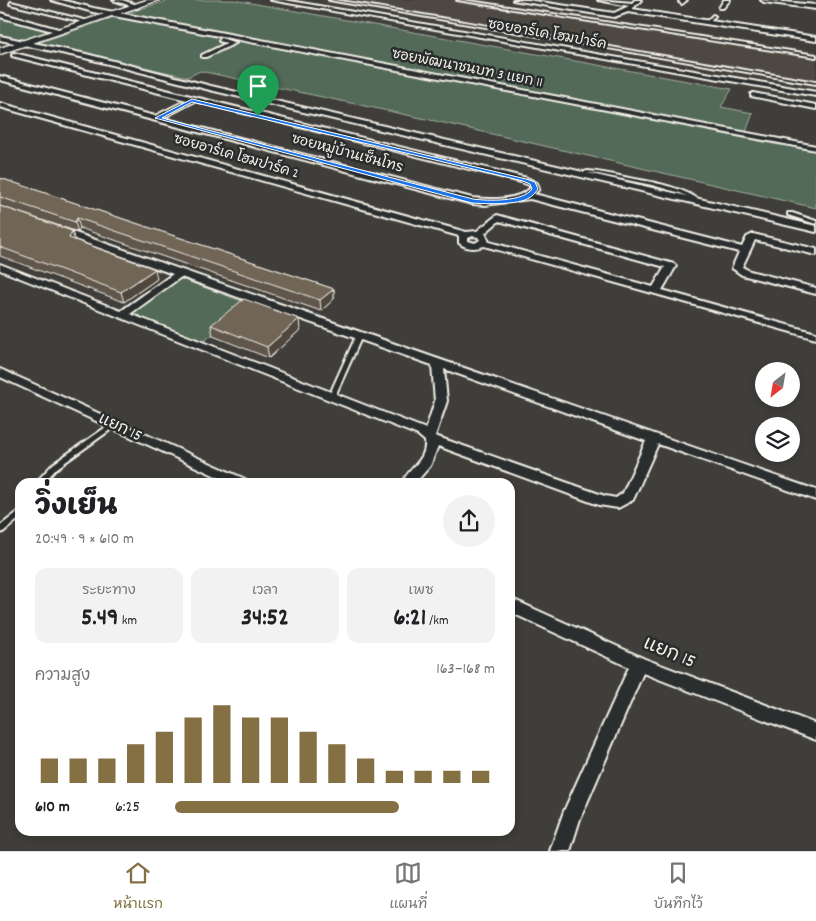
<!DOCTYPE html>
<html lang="th">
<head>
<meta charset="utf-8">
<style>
	:root { --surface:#fff; --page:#f2f2f2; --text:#202124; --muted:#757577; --line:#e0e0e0; --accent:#847042 }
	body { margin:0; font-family:Dekko,"Playpen Sans Thai",sans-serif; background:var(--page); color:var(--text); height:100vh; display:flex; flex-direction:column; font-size:19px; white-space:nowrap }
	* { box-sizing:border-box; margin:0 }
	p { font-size:16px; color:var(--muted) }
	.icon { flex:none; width:28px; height:28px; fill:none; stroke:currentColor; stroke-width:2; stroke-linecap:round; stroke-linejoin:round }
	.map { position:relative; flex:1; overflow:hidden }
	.details { position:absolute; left:15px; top:478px; width:500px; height:358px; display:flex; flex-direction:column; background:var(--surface); border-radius:15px; box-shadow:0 2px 8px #0003 }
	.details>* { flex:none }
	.needle { width:32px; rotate:211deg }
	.controls { position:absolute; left:755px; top:362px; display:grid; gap:10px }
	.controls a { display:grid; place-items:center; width:45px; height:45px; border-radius:50%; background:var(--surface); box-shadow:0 2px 8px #0003; font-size:25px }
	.pin { position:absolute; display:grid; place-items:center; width:42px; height:42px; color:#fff; margin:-51px -21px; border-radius:50% 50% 50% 0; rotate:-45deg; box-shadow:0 0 5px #0007 }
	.pin .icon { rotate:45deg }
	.round { display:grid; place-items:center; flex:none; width:52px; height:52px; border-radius:26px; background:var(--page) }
	.overview { display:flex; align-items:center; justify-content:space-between; height:85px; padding:0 20px }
	h1 { font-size:28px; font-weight:800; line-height:38px }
	.stats { display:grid; grid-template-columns:repeat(3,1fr); gap:8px; height:85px; padding:5px 20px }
	.stats div { display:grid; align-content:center; border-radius:12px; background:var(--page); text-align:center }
	.stats b { font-size:25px; font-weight:800 }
	.stats small { font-size:14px; font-weight:400 }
	.stats p { font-size:14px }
	.chart { height:140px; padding:10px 20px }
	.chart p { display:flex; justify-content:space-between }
	.chart svg { width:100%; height:90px; margin-top:5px; stroke:var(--accent); stroke-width:6 }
	ul { padding:0 20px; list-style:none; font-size:16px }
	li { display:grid; grid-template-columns:80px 60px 1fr; align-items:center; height:38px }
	li i { height:12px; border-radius:6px; background:var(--accent) }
	.tabs { display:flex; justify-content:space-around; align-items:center; height:70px; border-top:1px solid var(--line); background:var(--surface); font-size:14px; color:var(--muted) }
	.tabs a { display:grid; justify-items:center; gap:2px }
	.tabs .selected { color:var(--accent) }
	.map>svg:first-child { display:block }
</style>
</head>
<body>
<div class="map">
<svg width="816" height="851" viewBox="0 0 816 851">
	<rect width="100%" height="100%" fill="#3f3e3a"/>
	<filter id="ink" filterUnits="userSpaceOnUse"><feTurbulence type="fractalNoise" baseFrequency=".02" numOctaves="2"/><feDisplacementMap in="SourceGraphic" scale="10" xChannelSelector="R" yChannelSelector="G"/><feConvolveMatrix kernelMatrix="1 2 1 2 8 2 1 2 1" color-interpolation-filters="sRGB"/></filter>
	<g filter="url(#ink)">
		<path fill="#4e4a43" d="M320 0H479L816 52V84Z"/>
		<path fill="#536a58" stroke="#a4aea0" d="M169 0H234L732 89 721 107 753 113 746 132 125 14Z
			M117 16 774 144 816 150V208L435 121 200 71 188 77 38 43Z
			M0 17 49 30 48 32 19 41 0 35Z
			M178 278 250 304 203 342 129 313Z"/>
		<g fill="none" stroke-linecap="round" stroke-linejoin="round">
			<g stroke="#f4f1e8" stroke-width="4">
				<path id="lane" d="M329 0H335L816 82V84Z
					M457 0H463L816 55V57Z
					M11 2 88 21V22L87 23 10 4Z
					M713 15 715 16 709 23H707V21Z
					M587 171C601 172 615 175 629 178 652 182 684 187 702 202L698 203 691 198 680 193 652 185 598 174 587 173 581 175 579 174Z
					M788 213H792L816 221V224L788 215Z
					M359 334 362 336 335 396 334 397H330L329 396 356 336Z
					M112 423H114L117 425 57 468 44 482H37L38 480 53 464Z
					M20 511V518L3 532 0 533V526L18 512Z"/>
			</g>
			<g stroke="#f4f1e8" stroke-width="4">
				<path id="street" d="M51 0H61L93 8 816 146V150L93 12Z
					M113 0H122L140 6 137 8Z
					M271 0H284L816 92V96Z
					M513 0H527L614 13 629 6 598 0 632 3 635 0H641L632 9 816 37V41L628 12 614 17Z
					M681 0H687L682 4 679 2Z
					M724 0H730L723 8H719Z
					M761 0 816 5V9L764 2Z
					M0 13 62 30 63 31 60 33 0 17Z
					M0 36 86 54 211 86 816 226V232L210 90 85 58 0 40Z
					M221 38 236 43 206 57H202V55L227 43 219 41Z
					M14 53 527 178 537 183 539 189 534 194 742 247 747 237 753 234 816 249V255L755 240 742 267 750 271 816 288V294L742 275 732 268 739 252 530 199 485 205 472 204 0 80V76L155 116 187 100 12 56V54ZM195 101 521 182 529 185 531 188C517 201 491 200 472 198L163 118Z
					M753 93 816 105V109L751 96V94Z
					M0 103 466 232 477 231 497 215 674 264 676 266 662 290 816 333V339L484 246C476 249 466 249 459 243V236L0 107ZM499 221 665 267 653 287 489 242 485 233ZM473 236 478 237 480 240 475 243 468 241V238Z
					M58 227 816 490V500L658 444 633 500 618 508 599 505 438 446 430 466 416 482H403C409 467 427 461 425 441L418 435 0 270V264L121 311 173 274 55 232V228ZM181 277 432 365 435 401 426 429 130 314ZM444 369 646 441 623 493 616 498 605 496 435 436 447 401Z
					M0 369 245 479 247 482H229L0 377Z
					M510 598 645 659 816 724V740L643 673 580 819 570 851H550L564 811 629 667 510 612Z"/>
			</g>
			<g stroke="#f4f1e8" stroke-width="3">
				<path id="secondary" d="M147 0H159L0 54V48Z"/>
			</g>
			<use href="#lane" fill="#2a2d2e" fill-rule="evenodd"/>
			<use href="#street" fill="#2a2d2e" fill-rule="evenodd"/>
			<use href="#secondary" fill="#2a2d2e" fill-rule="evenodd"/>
		</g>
		<path fill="#61574b" stroke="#f4f1e8" d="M0 178 334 289V299L321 311 80 228 78 232 0 206Z
			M0 206 75 240 157 279 124 302 0 256Z
			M211 325 300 330 269 358 213 336Z"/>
		<path fill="#4f473d" stroke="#f4f1e8" d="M77 218 80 228 78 232 75 222Z
			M72 231 75 242 69 238Z
			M155 269 157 279 124 302 121 292Z
			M334 289V299L321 311 320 300Z
			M299 319 300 330 269 358 267 347Z"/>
		<path fill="#716557" stroke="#f4f1e8" d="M0 178 334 289 320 300 77 218 75 222 0 197Z
			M0 206 72 231 69 238 155 269 121 292 0 247Z
			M244 299 299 319 267 347 211 325Z"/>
	</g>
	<path fill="#1a73e8" stroke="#fff" fill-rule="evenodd" d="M192 99 526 179 535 182 538 189C535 193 533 196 529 198 518 205 486 204 472 203L155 118ZM192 102 523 181 530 184 532 189C523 202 488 201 473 199L162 118Z"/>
	<g text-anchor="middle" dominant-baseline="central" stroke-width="5" stroke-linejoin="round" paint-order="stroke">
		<g font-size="14" fill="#f4f1e8" stroke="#2a2d2e">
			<text transform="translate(547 35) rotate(10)">ซอยอาร์เค โฮมปาร์ค</text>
			<text transform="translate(467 69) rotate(11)">ซอยพัฒนาชนบท 3 แยก 11</text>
			<text transform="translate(347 154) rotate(15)">ซอยหมู่บ้านเซ็นโทร</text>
			<text transform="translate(236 157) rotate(16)">ซอยอาร์เค โฮมปาร์ค 2</text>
		</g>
		<g font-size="16" fill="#f4f1e8" stroke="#2a2d2e">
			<text transform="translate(120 428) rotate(25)">แยก 15</text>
		</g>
		<g font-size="19" fill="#f4f1e8" stroke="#2a2d2e">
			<text transform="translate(669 654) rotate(22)">แยก 15</text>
		</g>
	</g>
</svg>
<div class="controls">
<a><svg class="needle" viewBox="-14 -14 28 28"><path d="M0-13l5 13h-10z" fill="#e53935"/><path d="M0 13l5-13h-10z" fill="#757577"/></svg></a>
<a><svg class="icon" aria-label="layers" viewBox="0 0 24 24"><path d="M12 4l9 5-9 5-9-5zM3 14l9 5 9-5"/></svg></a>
</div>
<div class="pin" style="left:258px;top:116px;background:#1e9e55"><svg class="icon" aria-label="arrive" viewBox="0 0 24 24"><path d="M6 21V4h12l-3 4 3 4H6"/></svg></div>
<section class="details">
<div class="overview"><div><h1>วิ่งเย็น</h1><p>20:49 · 9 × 610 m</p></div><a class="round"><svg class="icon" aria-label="share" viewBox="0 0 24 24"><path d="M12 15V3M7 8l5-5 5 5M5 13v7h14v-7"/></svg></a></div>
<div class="stats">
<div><p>ระยะทาง</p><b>5.49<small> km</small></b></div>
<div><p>เวลา</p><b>34:52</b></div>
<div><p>เพซ</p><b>6:21<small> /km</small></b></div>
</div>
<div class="chart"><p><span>ความสูง</span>163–168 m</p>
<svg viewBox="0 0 160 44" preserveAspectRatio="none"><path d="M5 44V32M15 44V32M25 44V32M35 44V25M45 44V19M55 44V12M65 44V6M75 44V12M85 44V12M95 44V19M105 44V25M115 44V32M125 44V38M135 44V38M145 44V38M155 44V38"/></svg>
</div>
<ul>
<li><b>610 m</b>6:25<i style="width:70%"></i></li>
</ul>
</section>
</div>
<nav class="tabs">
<a class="selected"><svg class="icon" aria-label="home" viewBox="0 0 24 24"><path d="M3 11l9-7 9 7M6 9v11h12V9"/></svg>หน้าแรก</a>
<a><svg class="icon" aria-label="map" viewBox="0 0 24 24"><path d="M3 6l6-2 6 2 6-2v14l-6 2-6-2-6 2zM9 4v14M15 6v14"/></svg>แผนที่</a>
<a><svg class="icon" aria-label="saved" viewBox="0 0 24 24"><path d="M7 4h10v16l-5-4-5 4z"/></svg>บันทึกไว้</a>
</nav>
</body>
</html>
